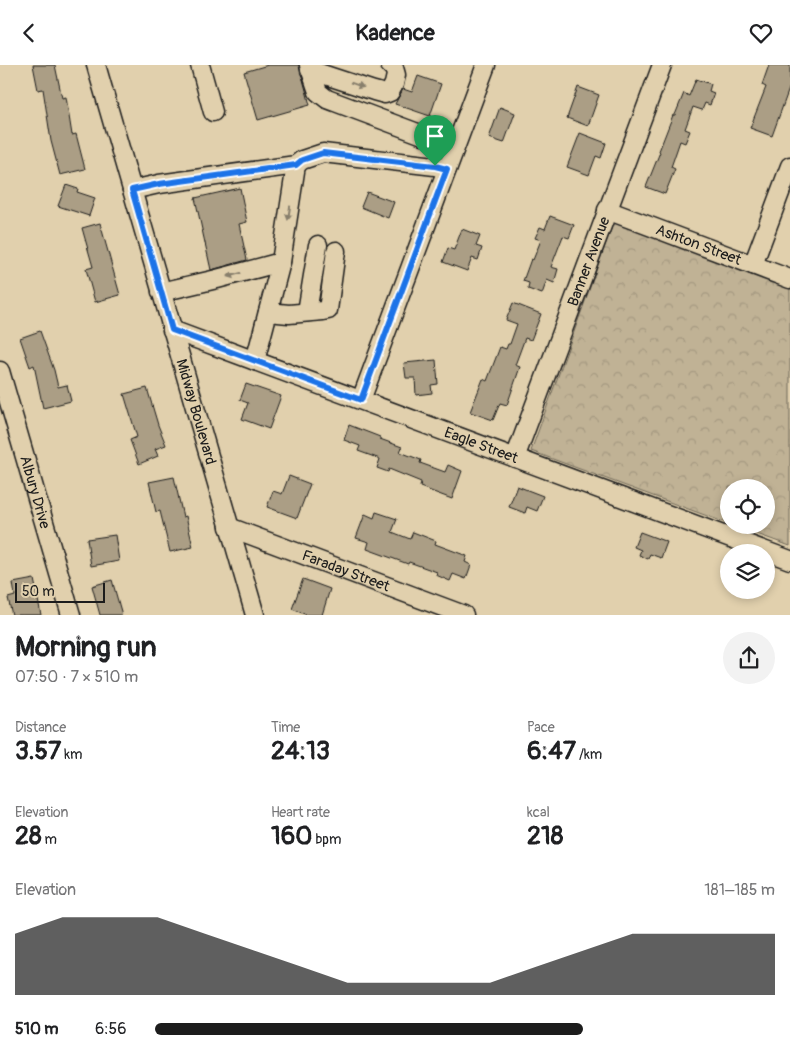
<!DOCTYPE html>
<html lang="en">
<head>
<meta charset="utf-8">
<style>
	:root { --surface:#fff; --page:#f2f2f2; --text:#202124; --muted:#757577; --accent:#1c1c1c }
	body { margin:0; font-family:Pangolin,sans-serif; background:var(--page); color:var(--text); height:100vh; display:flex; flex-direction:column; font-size:19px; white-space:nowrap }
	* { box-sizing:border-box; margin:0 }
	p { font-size:16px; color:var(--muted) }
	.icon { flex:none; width:28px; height:28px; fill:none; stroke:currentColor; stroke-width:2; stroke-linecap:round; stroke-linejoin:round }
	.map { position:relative; height:550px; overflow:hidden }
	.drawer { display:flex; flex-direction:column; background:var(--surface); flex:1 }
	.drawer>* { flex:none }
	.buttons { position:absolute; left:720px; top:414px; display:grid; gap:10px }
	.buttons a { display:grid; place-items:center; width:55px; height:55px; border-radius:50%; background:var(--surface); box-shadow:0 2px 8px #0003; font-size:25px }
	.scale { position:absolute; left:15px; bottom:12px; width:90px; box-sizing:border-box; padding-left:5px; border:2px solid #1c1c1c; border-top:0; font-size:14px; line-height:18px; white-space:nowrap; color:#1c1c1c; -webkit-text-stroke:4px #e1d0ad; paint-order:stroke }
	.pin { position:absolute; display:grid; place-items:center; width:42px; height:42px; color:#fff; margin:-51px -21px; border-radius:50% 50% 50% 0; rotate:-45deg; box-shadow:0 0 5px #0007 }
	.pin .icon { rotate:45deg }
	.round { display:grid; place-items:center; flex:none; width:52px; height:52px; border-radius:26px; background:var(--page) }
	.overview { display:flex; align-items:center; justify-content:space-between; height:85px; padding:0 15px }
	h1 { font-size:28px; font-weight:800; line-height:38px }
	.stats { display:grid; grid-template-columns:repeat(3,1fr); gap:8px; height:85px; padding:5px 15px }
	.stats div { display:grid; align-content:center }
	.stats b { font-size:25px; font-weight:800 }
	.stats small { font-size:14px; font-weight:400 }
	.stats p { font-size:14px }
	.chart { height:140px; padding:10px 15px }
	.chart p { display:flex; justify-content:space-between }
	.chart svg { width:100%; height:90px; margin-top:5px; fill:var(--accent); opacity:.7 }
	ul { padding:0 15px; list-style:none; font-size:16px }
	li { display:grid; grid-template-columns:80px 60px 1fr; align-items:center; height:38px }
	li i { height:12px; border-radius:6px; background:var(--accent) }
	header { display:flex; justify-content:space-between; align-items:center; height:65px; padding:0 15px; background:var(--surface); font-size:22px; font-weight:800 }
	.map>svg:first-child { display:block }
</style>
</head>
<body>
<header><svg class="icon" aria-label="back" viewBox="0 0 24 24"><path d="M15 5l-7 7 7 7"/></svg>Kadence<svg class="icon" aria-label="heart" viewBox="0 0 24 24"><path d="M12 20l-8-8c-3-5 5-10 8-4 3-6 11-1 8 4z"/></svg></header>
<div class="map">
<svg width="790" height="550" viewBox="0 0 790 550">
	<defs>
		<pattern id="forest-crowns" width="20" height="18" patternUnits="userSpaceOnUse" patternTransform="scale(1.25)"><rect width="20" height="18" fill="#c0b295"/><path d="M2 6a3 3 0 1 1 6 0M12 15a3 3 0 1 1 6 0" fill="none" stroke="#a49880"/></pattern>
	</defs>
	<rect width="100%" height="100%" fill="#e1d0ad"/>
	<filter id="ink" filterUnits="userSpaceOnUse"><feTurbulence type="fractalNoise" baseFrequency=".02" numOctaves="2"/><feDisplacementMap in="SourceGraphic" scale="10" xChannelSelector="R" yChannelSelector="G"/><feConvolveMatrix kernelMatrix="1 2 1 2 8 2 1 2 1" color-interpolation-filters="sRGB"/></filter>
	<g filter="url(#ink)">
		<path fill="url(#forest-crowns)" stroke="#6e6758" d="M614 156 790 221V481L732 460H766V422H729V459L531 386Z"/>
		<path fill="#ab9e85" stroke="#1c1c1c" d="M33 0H55L62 33 66 32 72 70 76 69 85 104 60 110 51 76 43 24 38 25Z
			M268 0H299L310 40 258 55 244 7Z
			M769 0H790V21L772 71 750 63 766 22 762 20Z
			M418 11 441 19 430 51 395 39 403 24 412 27Z
			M696 14 711 19 709 26 714 28 710 40 705 38 702 45 693 42 685 64 690 66 685 78 680 76 671 102 675 104 665 129 646 122 660 87 659 86 673 50H675L684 28 689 31Z
			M578 22 599 30 588 61 567 53Z
			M500 42 515 48 504 78 489 73Z
			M580 68 606 78 601 93 596 91 589 110 567 102Z
			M66 120 78 124 77 127 95 133 89 151 58 141Z
			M240 123 247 157 239 159 247 195 211 205 195 133Z
			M367 127 394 137 388 153 361 142Z
			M550 151 574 160 569 173 563 171 551 202 558 204 554 218 547 215 542 229 528 224 529 218 523 216 531 194 533 195 541 175 535 173 540 162 545 164Z
			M100 158 120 230 95 237 86 204 93 202 82 163Z
			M462 164 480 171 476 181 482 183 478 195 472 193 467 206 443 197 448 183 454 185Z
			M513 238 541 249 531 275 525 273 515 300 520 302 507 340 500 338 493 355 470 347 483 314 487 316 500 282 506 284 508 279H510L517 259 506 255Z
			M40 266 54 305 58 322 67 320 71 336 43 343 34 300 30 302 20 273Z
			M436 295 438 319 431 320 432 328 416 330 415 313H406L404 298Z
			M246 319 281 331 269 364 242 354 248 338 240 335Z
			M147 323 158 360 166 380 155 384 158 391 139 399 130 375 137 372 124 329Z
			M349 360 380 372V374L402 382 400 387 421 395 420 398 445 407 448 400 462 406 452 434 420 422 421 417 389 404 388 407 377 403 380 394 358 386 360 381 344 375Z
			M289 411 310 419 297 453 267 442 273 426 282 429Z
			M174 412 183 452 186 451 193 482 170 487 160 446 156 447 149 417Z
			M517 421 543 431 537 446 527 442 525 448 509 442Z
			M376 447 397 454 392 467 410 474 413 467 436 476 435 479 467 491 465 497 471 500 466 514 453 509 450 516 436 510 437 507 409 497 408 499 367 484 369 477 356 473 365 449 374 453Z
			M640 467 667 477 661 493 650 489 648 494 639 490 641 485 634 482Z
			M115 470 119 496 91 501 87 474Z
			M34 514 41 550H12L8 533 15 531 13 518Z
			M303 514 330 524 322 550H307L292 544Z
			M112 515 122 550H100L92 521Z"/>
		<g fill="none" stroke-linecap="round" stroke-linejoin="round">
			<g stroke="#1c1c1c" stroke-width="21">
				<g id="minor">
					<path id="s1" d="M96 0 255 550"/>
					<path d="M200 0 213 47"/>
					<path d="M309 0 318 27 327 34 455 82"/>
					<path d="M310 5 374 26 385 29 390 27 394 19 396 10 394 3 390 0"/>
					<path d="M132 125 159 119 296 100 302 95 323 88 435 101 447 104"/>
					<path id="s2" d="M607 145 790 214"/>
					<path d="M753 200 790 101"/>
					<path d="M161 227 217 214 281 197"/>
					<path d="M268 247 289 249 323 246 328 245 336 186"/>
					<path d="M307 247 318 180"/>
					<path id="s3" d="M172 265 790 495"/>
					<path d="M255 296 281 197 296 100"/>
					<path id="s4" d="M0 306 71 550"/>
					<path d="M361 335 486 0"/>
					<path id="s5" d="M515 393 662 0"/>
					<path id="s6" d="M229 462 464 550"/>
				</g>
			</g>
			<use href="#minor" stroke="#e1d0ad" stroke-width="18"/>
		</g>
		<defs><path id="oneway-solid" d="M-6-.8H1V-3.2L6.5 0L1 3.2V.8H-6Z" transform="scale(1.25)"/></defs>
		<g fill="#887f6c">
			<use href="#oneway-solid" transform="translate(357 20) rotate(20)"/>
			<use href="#oneway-solid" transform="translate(289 148) rotate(99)"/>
			<use href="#oneway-solid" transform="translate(234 210) rotate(165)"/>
		</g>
	</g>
	<g fill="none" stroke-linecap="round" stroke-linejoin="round" filter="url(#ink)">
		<g stroke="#fff" stroke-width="10">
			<path id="route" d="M323 88 435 101 447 104 361 335 172 265 132 125 159 119 296 100 302 95Z"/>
		</g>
		<use href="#route" stroke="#1a73e8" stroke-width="6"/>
	</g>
	<g text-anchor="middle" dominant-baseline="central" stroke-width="5" stroke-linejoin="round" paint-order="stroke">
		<g font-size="15" fill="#1c1c1c" stroke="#e1d0ad">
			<text stroke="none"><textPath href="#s2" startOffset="98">Ashton Street</textPath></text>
			<text stroke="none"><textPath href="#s5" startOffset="210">Banner Avenue</textPath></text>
			<text stroke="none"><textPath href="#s1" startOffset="361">Midway Boulevard</textPath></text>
			<text stroke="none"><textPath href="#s3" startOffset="330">Eagle Street</textPath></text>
			<text stroke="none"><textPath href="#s4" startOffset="126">Albury Drive</textPath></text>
			<text stroke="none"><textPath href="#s6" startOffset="125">Faraday Street</textPath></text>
		</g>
	</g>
</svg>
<div class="buttons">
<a><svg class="icon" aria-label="locate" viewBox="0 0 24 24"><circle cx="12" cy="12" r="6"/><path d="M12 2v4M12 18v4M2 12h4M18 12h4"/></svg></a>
<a><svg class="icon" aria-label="layers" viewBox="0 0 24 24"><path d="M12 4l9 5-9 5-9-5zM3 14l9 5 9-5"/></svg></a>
</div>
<div class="scale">50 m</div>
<div class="pin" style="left:435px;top:101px;background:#1e9e55"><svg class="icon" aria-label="arrive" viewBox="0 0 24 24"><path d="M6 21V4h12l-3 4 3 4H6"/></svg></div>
</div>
<section class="drawer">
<div class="overview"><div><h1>Morning run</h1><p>07:50 · 7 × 510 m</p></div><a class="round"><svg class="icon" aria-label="share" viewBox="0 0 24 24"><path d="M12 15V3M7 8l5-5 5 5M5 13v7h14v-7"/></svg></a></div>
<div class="stats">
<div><p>Distance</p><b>3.57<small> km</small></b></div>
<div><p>Time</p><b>24:13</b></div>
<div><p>Pace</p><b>6:47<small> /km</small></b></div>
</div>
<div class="stats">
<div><p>Elevation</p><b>28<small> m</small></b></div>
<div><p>Heart rate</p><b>160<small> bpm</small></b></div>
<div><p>kcal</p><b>218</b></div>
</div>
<div class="chart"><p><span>Elevation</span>181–185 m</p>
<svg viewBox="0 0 160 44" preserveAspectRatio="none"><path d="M0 44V14L10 6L20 6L30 6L40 14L50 22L60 30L70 38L80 38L90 38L100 38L110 30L120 22L130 14L140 14L150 14L160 14V44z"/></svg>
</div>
<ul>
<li><b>510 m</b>6:56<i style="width:69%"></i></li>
</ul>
</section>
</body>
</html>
